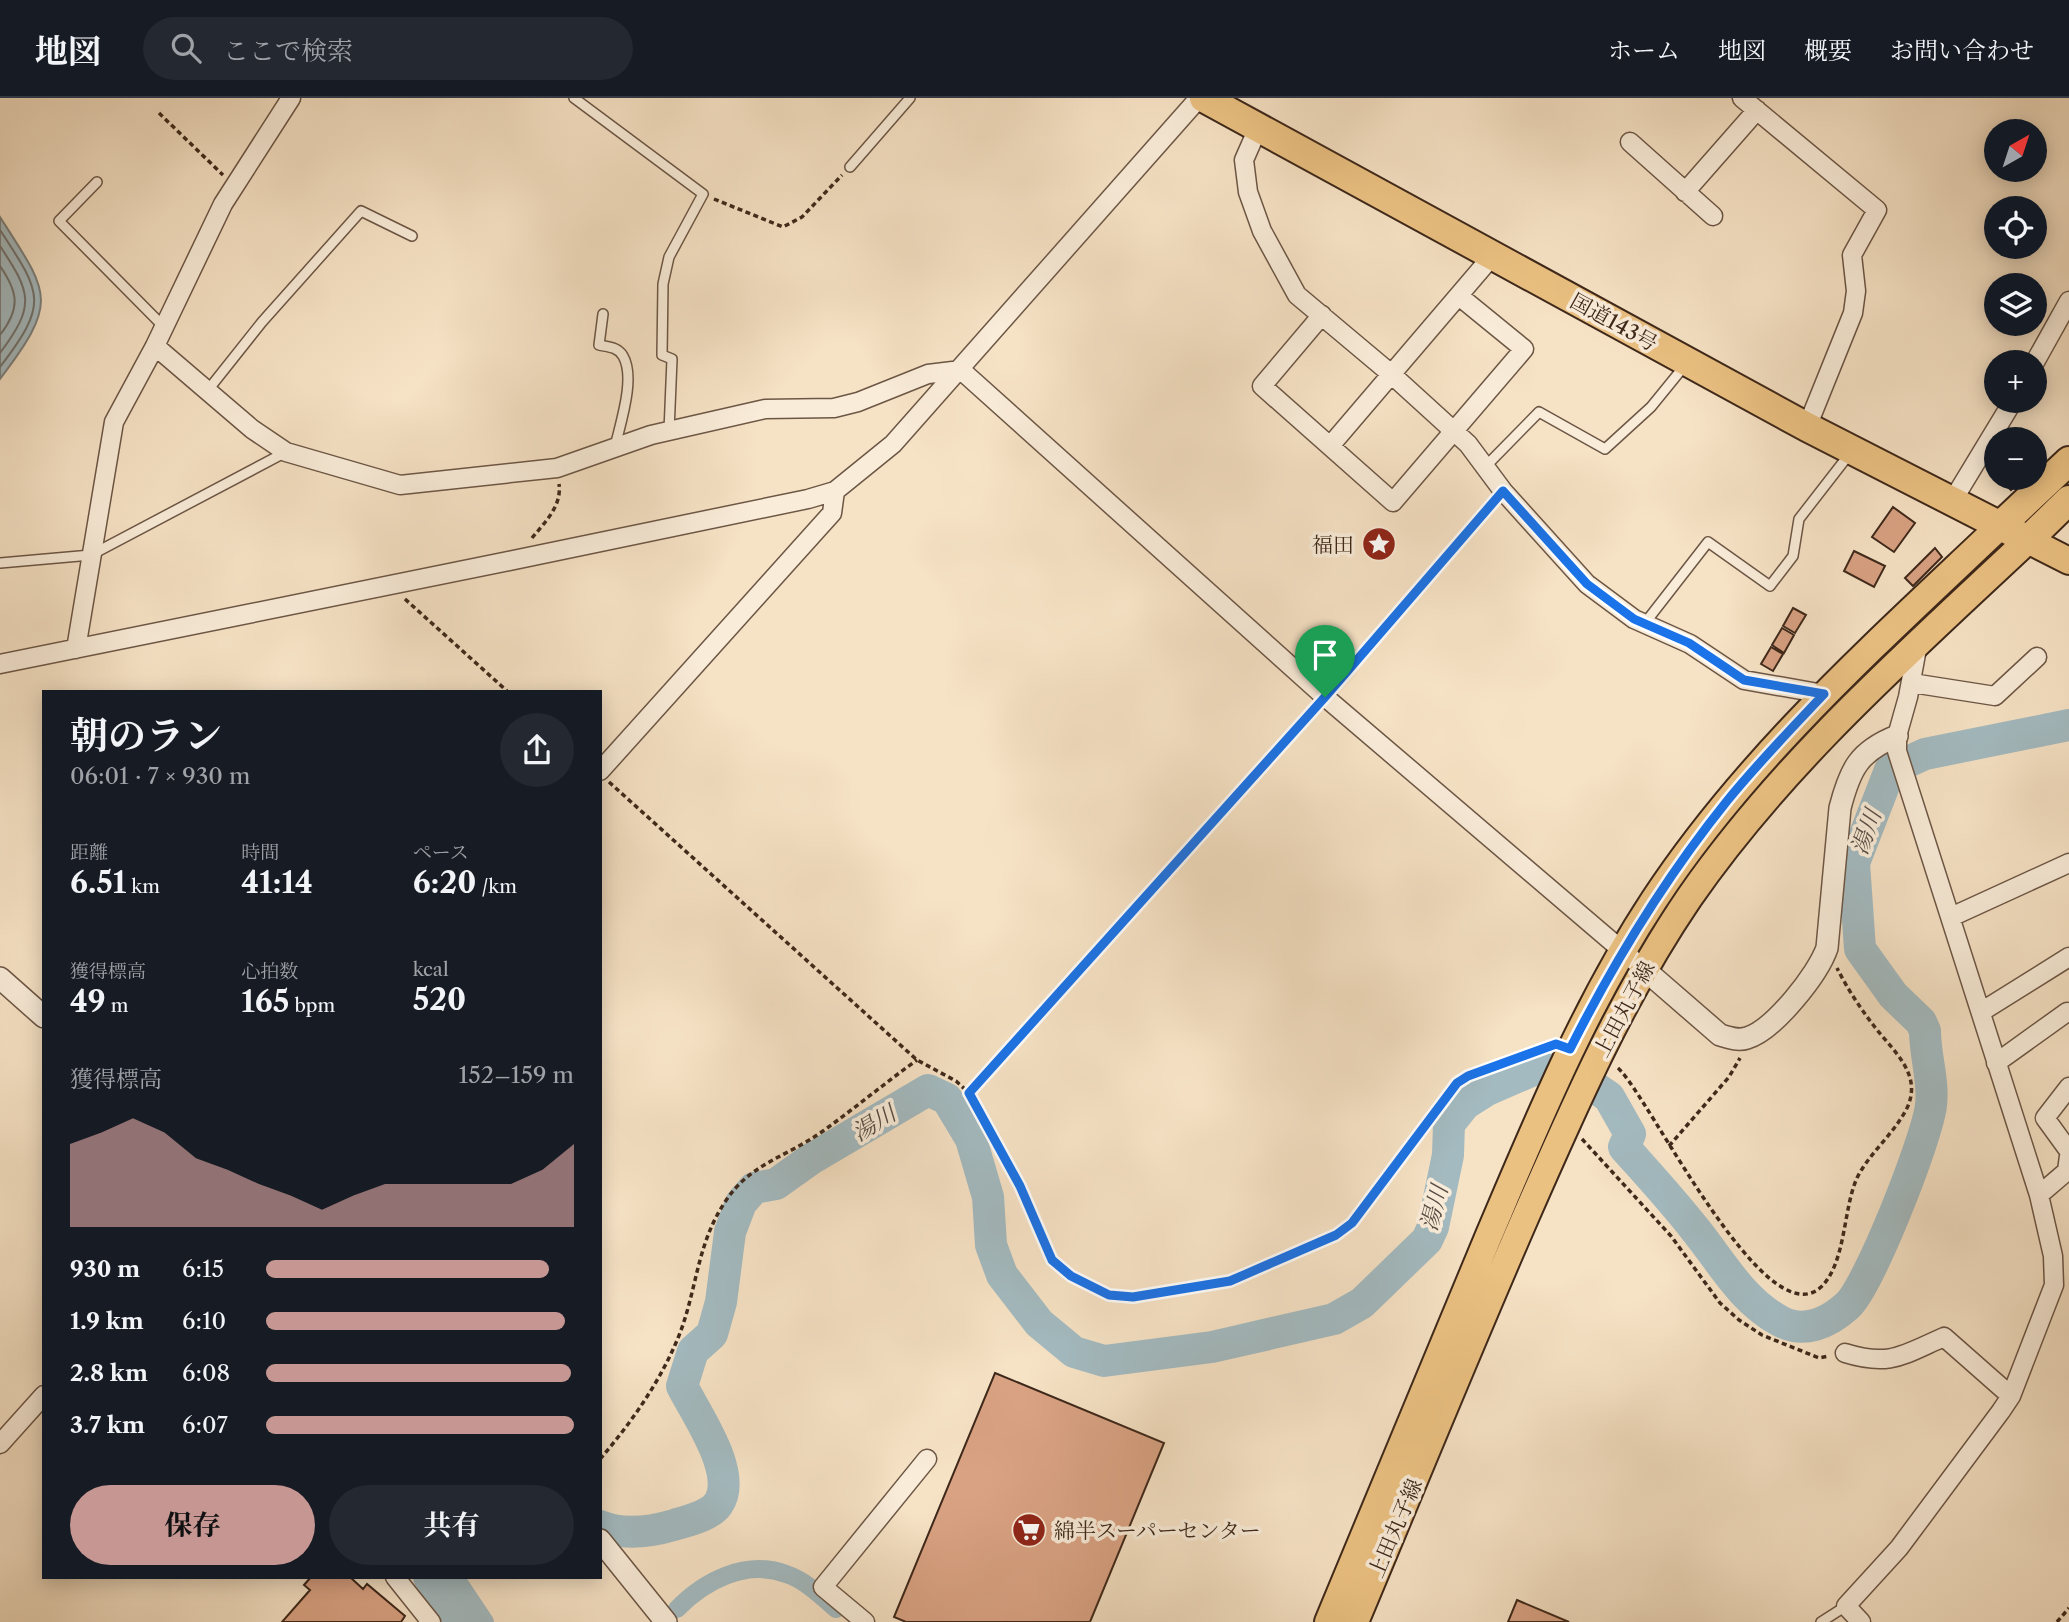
<!DOCTYPE html>
<html lang="ja">
<head>
<meta charset="utf-8">
<style>
	:root { --surface:#171b24; --page:#242831; --text:#f1f3f6; --muted:#9ea1a6; --line:#363941; --accent:#c59692 }
	body { margin:0; font-family:"Libre Caslon Text","Noto Serif JP",serif; background:var(--page); color:var(--text); height:100vh; display:flex; flex-direction:column; font-size:26px; white-space:nowrap }
	* { box-sizing:border-box; margin:0 }
	p { font-size:23px; color:var(--muted) }
	.icon { flex:none; width:38px; height:38px; fill:none; stroke:currentColor; stroke-width:2; stroke-linecap:round; stroke-linejoin:round }
	.map { position:relative; flex:1; overflow:hidden }
	.details { position:absolute; left:42px; top:592px; width:560px; height:889px; display:flex; flex-direction:column; background:var(--surface); border-radius:0px; box-shadow:0 4px 18px #0003 }
	.details>* { flex:none }
	.needle { width:46px; rotate:39deg }
	.fabs { position:absolute; left:1984px; top:21px; display:grid; gap:14px }
	.fabs a { display:grid; place-items:center; width:63px; height:63px; border-radius:50%; background:var(--surface); box-shadow:0 4px 18px #0003; font-size:35px }
	.pin { position:absolute; display:grid; place-items:center; width:60px; height:60px; color:#fff; margin:-72px -30px; border-radius:50% 50% 50% 0; rotate:-45deg; box-shadow:0 0 7px #0007 }
	.pin .icon { rotate:45deg }
	.round { display:grid; place-items:center; flex:none; width:74px; height:74px; border-radius:37px; background:var(--page) }
	.overview { display:flex; align-items:center; justify-content:space-between; height:119px; padding:0 28px }
	h1 { font-size:38px; font-weight:700; line-height:52px }
	.stats { display:grid; grid-template-columns:repeat(3,1fr); gap:10px; height:119px; padding:7px 28px }
	.stats div { display:grid; align-content:center }
	.stats b { font-size:30px; font-weight:700 }
	.stats small { font-size:19px; font-weight:400 }
	.stats p { font-size:19px }
	.chart { height:196px; padding:14px 28px }
	.chart p { display:flex; justify-content:space-between }
	.chart svg { width:100%; height:126px; margin-top:7px; fill:var(--accent); opacity:.7 }
	.action { display:flex; gap:14px; margin-top:auto; padding:14px 28px }
	.action a { flex:1; height:80px; border-radius:42px; background:var(--accent); color:#111; font-size:28px; font-weight:700; line-height:80px; text-align:center }
	.action a+a { background:var(--page); color:var(--text) }
	ul { padding:0 28px; list-style:none; font-size:23px }
	li { display:grid; grid-template-columns:112px 84px 1fr; align-items:center; height:52px }
	li i { height:18px; border-radius:9px; background:var(--accent) }
	header { display:flex; align-items:center; gap:42px; box-sizing:border-box; height:98px; padding:0 35px; background:var(--surface); border-bottom:2px solid var(--line) }
	header strong { font-size:33px }
	nav { display:flex; gap:38px; margin-inline-start:auto; font-size:24px }
	.search { width:490px; height:63px; background:var(--page); display:flex; align-items:center; gap:18px; box-sizing:border-box; padding:0 24px; border-radius:38px; color:var(--muted); font-size:26px }
	.map>svg:first-child { display:block }
</style>
</head>
<body>
<header>
<strong>地図</strong>
<div class="search"><svg class="icon" aria-label="search" viewBox="0 0 24 24"><circle cx="10" cy="10" r="6"/><path d="M15 15l6 6"/></svg>ここで検索</div>
<nav><a>ホーム</a><a>地図</a><a>概要</a><a>お問い合わせ</a></nav>
</header>
<div class="map">
<svg width="2069" height="1524" viewBox="0 0 2069 1524">
	<rect width="100%" height="100%" fill="#f6e2c5"/>
	<filter id="stains"><feTurbulence type="fractalNoise" baseFrequency=".00286" numOctaves="4"/><feColorMatrix values="0 0 0 0 .2 0 0 0 0 .09 0 0 0 0 .02 0 0 0 .5 -.17"/></filter>
	<radialGradient id="worn" r=".72"><stop offset=".6" stop-color="#630" stop-opacity="0"/><stop offset="1" stop-color="#630" stop-opacity=".3"/></radialGradient>
	<path fill="#a3bac0" stroke="#7b807e" stroke-width="2" d="M0 119C50 197 59 203 0 281Z"/>
	<g fill="none" stroke-linecap="round" stroke-linejoin="round">
		<path stroke="#70716d" stroke-width="2" d="M0 132C42 196 49 205 0 269
			M0 148C31 195 36 207 0 255
			M0 168C18 194 21 210 0 237"/>
		<path stroke="#a3bac0" stroke-width="18" d="M455 1479 485 1524
			M677 1511C704 1483 746 1461 786 1476 805 1482 821 1498 836 1511"/>
		<path stroke="#a3bac0" stroke-width="32" d="M600 1428C624 1438 650 1434 674 1427 687 1423 710 1418 718 1406 739 1376 696 1316 682 1288L693 1253 712 1236 721 1204 730 1134 741 1105 754 1090 776 1086 811 1061 928 992 947 1001 971 1041 988 1099 991 1147 1002 1177 1039 1225 1074 1254 1104 1263 1212 1249 1334 1221 1362 1205 1427 1142 1433 1129 1448 1057 1449 1026 1465 1006 1487 992 1538 970 1574 975 1609 999 1630 1036 1624 1049C1648 1076 1672 1102 1694 1130 1721 1163 1741 1202 1780 1223 1804 1236 1828 1225 1847 1208 1869 1189 1928 1038 1931 1007 1934 983 1925 958 1925 933L1921 924 1893 897 1860 851 1854 765 1890 672 1925 656 2069 627
			M429 1479 459 1524"/>
	</g>
	<path fill="#d9a283" stroke="#3e281a" stroke-width="2" d="M2007 380H2024L2011 392 2003 384Z
		M1893 409 1915 425 1894 454 1872 439Z
		M1935 450 1942 459 1913 488 1905 480Z
		M1854 453 1885 468 1874 489 1844 473Z
		M1793 510 1806 517 1795 535 1783 528Z
		M1782 530 1794 537 1784 555 1772 547Z
		M1771 549 1783 556 1773 573 1761 566Z
		M995 1275 1164 1345 1090 1524H906L894 1519Z
		M311 1479H350L363 1491 367 1486 405 1518 401 1524H282L310 1492 304 1487Z
		M1517 1502 1569 1524H1508Z"/>
	<g fill="none" stroke-linecap="round" stroke-linejoin="round">
		<g stroke="#6c5645" stroke-width="12">
			<path id="service" d="M574 0 703 96 669 159 663 186 662 257 672 261 669 333
				M850 69 910 0
				M97 84 59 123 164 229
				M603 216 599 247C608 249 618 249 623 258 636 280 620 326 615 349
				M208 292 262 224 361 113 412 138
				M1485 369 1539 314 1605 351 1651 309 1686 266
				M0 465 91 457 286 354
				M1645 525 1708 444 1770 488 1793 458 1799 421 1851 354
				M1325 599 1503 393
				M1821 1524 1846 1508"/>
		</g>
		<g stroke="#6c5645" stroke-width="21">
			<path id="minor" d="M1742 0 1877 112 1852 157 1856 193 1853 215 1807 329
				M1258 30 1244 62 1248 94 1262 133 1297 197 1390 275 1468 346 1503 393 1587 486 1634 521 1690 546 1744 582 1824 596
				M1630 44 1713 118
				M1685 94 1757 12
				M1322 217 1262 288 1393 404 1524 251 1459 198
				M155 248 252 331 286 354 400 387 557 370 651 337 765 311 834 310 858 304 928 276 961 272 1325 599 1645 872
				M2035 264 2069 203
				M1330 348 1494 156
				M1953 402 2013 303
				M76 551 114 324 155 248 223 106 291 0
				M0 566C270 511 539 458 808 401L835 393 893 346 1199 0
				M1912 585 1995 598 2037 559
				M600 673 832 415 835 393
				M1951 819 2069 765
				M1981 914 2069 859
				M1996 965 2067 914
				M2069 989 2045 1020 2069 1053
				M2039 1097 2067 1073 2069 1058
				M1845 1255C1890 1269 1903 1257 1944 1239L2011 1298
				M0 1346 44 1297
				M395 1479 431 1524
				M865 1524 823 1489 927 1361
				M1861 1524 1846 1508 1899 1450 2001 1313 2011 1298 2054 1187 2053 1158 2039 1097 1897 653V638L1908 599 1918 545"/>
		</g>
		<g stroke="#6c5645" stroke-width="24">
			<path id="tertiary" d="M1645 872 1720 937C1730 940 1738 943 1747 940 1774 932 1818 876 1827 850L1840 710C1850 671 1859 653 1897 638
				M0 880 44 919
				M600 1442 666 1524"/>
		</g>
		<g stroke="#3e281a" stroke-width="30">
			<path id="primary" d="M1328 1524C1382 1395 1435 1266 1489 1137 1538 1022 1585 907 1654 802 1748 659 1877 545 2000 428
				M1355 1524C1413 1386 1469 1248 1529 1111 1576 1004 1623 897 1689 800 1783 664 1909 554 2028 442L2069 463"/>
		</g>
		<g stroke="#3e281a" stroke-width="32">
			<path id="trunk" d="M1204 0 1807 329 2028 442 2069 402
				M2000 428 2069 363"/>
		</g>
		<path stroke="#3e281a" stroke-width="3.5" stroke-dasharray="5 3.5" stroke-linecap="butt" d="M159 15 223 77
			M714 101 783 129 802 119 842 77
			M532 440C545 424 562 408 559 386
			M405 501 507 593
			M609 684 917 962 956 983 969 995 1020 1088 1052 1162 1071 1179 1109 1197 1133 1199 1230 1183 1336 1137 1352 1125 1367 1106 1457 985 1468 978 1548 949
			M1618 970C1649 998 1765 1241 1821 1189 1846 1165 1843 1111 1857 1080 1870 1054 1894 1036 1907 1010 1923 976 1893 953 1874 928 1860 910 1847 890 1837 870
			M969 995 1314 611
			M1582 1041 1671 1138 1720 1205 1739 1222 1762 1237 1819 1260 1829 1258
			M1669 1048 1729 979 1740 960
			M600 1361C632 1324 662 1281 680 1235 697 1190 697 1146 725 1104 750 1065 787 1059 823 1033 855 1010 885 985 917 962
			M2057 1524 2069 1510"/>
		<use href="#service" stroke="#f9ecd9" stroke-width="9"/>
		<use href="#minor" stroke="#f9ecd9" stroke-width="18"/>
		<use href="#tertiary" stroke="#f9ecd9" stroke-width="21"/>
		<use href="#primary" stroke="#ebc182" stroke-width="26"/>
		<use href="#trunk" stroke="#ebc182" stroke-width="28"/>
	</g>
	<g fill="none" stroke-linecap="round" stroke-linejoin="round">
		<g stroke="#fff" stroke-width="14">
			<path id="route" d="M1503 393 1587 486 1634 521 1689 545 1744 582 1824 596C1791 631 1757 666 1727 703 1665 780 1614 864 1570 951L1556 946 1468 978 1457 985 1352 1125 1336 1137 1230 1183 1133 1199 1109 1197 1071 1178 1052 1162 1020 1088 969 995 1325 599Z"/>
		</g>
		<use href="#route" stroke="#1a73e8" stroke-width="9"/>
	</g>
	<defs>
		<g id="sight-disc" transform="scale(1.75)"><circle r="9.5" fill="#8f2418" stroke="#f9ecd9"/><path d="M0-6L1.8-2.2L6-1.7L2.9 1.2L3.7 5.4L0 3.3L-3.7 5.4L-2.9 1.2L-6-1.7L-1.8-2.2Z" fill="#fff"/></g>
		<g id="supermarket-disc" transform="scale(1.75)"><circle r="9.5" fill="#8f2418" stroke="#f9ecd9"/><path d="M-6-5.5h2.5l.6 2H6L4.5 2H-2.5L-4.4-4H-6ZM-1.5 3.2a1.3 1.3 0 1 0 .1 0ZM3 3.2a1.3 1.3 0 1 0 .1 0Z" fill="#fff"/></g>
	</defs>
	<g fill-rule="evenodd">
		<use href="#sight-disc" x="1379" y="446"/>
		<use href="#supermarket-disc" x="1029" y="1432"/>
	</g>
	<g text-anchor="middle" dominant-baseline="central" stroke-width="7" stroke-linejoin="round" paint-order="stroke">
		<g font-size="21" fill="#3e281a" stroke="#f9ecd9">
			<text transform="translate(1614 224) rotate(29)">国道143号</text>
			<text transform="translate(1624 911) rotate(-62)">上田丸子線</text>
			<text transform="translate(1395 1430) rotate(-67)">上田丸子線</text>
		</g>
		<g font-size="21" fill="#3e281a" stroke="#f9ecd9" text-anchor="end">
			<text x="1354" y="446">福田</text>
			<text x="1054" y="1432" text-anchor="start">綿半スーパーセンター</text>
		</g>
		<g font-size="23" font-style="italic" fill="#574c44" stroke="#f9ecd9">
			<text transform="translate(1866 734) rotate(-70)">湯川</text>
			<text transform="translate(874 1025) rotate(-31)">湯川</text>
			<text transform="translate(1434 1110) rotate(-75)">湯川</text>
		</g>
	</g>
	<rect width="100%" height="100%" filter="url(#stains)"/>
	<rect width="100%" height="100%" fill="url(#worn)"/>
</svg>
<div class="fabs">
<a><svg class="needle" viewBox="-14 -14 28 28"><path d="M0-13l5 13h-10z" fill="#e53935"/><path d="M0 13l5-13h-10z" fill="#9ea1a6"/></svg></a>
<a><svg class="icon" aria-label="locate" viewBox="0 0 24 24"><circle cx="12" cy="12" r="6"/><path d="M12 2v4M12 18v4M2 12h4M18 12h4"/></svg></a>
<a><svg class="icon" aria-label="layers" viewBox="0 0 24 24"><path d="M12 4l9 5-9 5-9-5zM3 14l9 5 9-5"/></svg></a>
<a>+</a>
<a>−</a>
</div>
<div class="pin" style="left:1325px;top:599px;background:#1e9e55"><svg class="icon" aria-label="arrive" viewBox="0 0 24 24"><path d="M6 21V4h12l-3 4 3 4H6"/></svg></div>
<section class="details">
<div class="overview"><div><h1>朝のラン</h1><p>06:01 · 7 × 930 m</p></div><a class="round"><svg class="icon" aria-label="share" viewBox="0 0 24 24"><path d="M12 15V3M7 8l5-5 5 5M5 13v7h14v-7"/></svg></a></div>
<div class="stats">
<div><p>距離</p><b>6.51<small> km</small></b></div>
<div><p>時間</p><b>41:14</b></div>
<div><p>ペース</p><b>6:20<small> /km</small></b></div>
</div>
<div class="stats">
<div><p>獲得標高</p><b>49<small> m</small></b></div>
<div><p>心拍数</p><b>165<small> bpm</small></b></div>
<div><p>kcal</p><b>520</b></div>
</div>
<div class="chart"><p><span>獲得標高</span>152–159 m</p>
<svg viewBox="0 0 160 44" preserveAspectRatio="none"><path d="M0 44V15L10 11L20 6L30 11L40 20L50 24L60 29L70 33L80 38L90 33L100 29L110 29L120 29L130 29L140 29L150 24L160 15V44z"/></svg>
</div>
<ul>
<li><b>930 m</b>6:15<i style="width:92%"></i></li>
<li><b>1.9 km</b>6:10<i style="width:97%"></i></li>
<li><b>2.8 km</b>6:08<i style="width:99%"></i></li>
<li><b>3.7 km</b>6:07<i style="width:100%"></i></li>
</ul>
<div class="action"><a>保存</a><a>共有</a></div>
</section>
</div>
</body>
</html>
